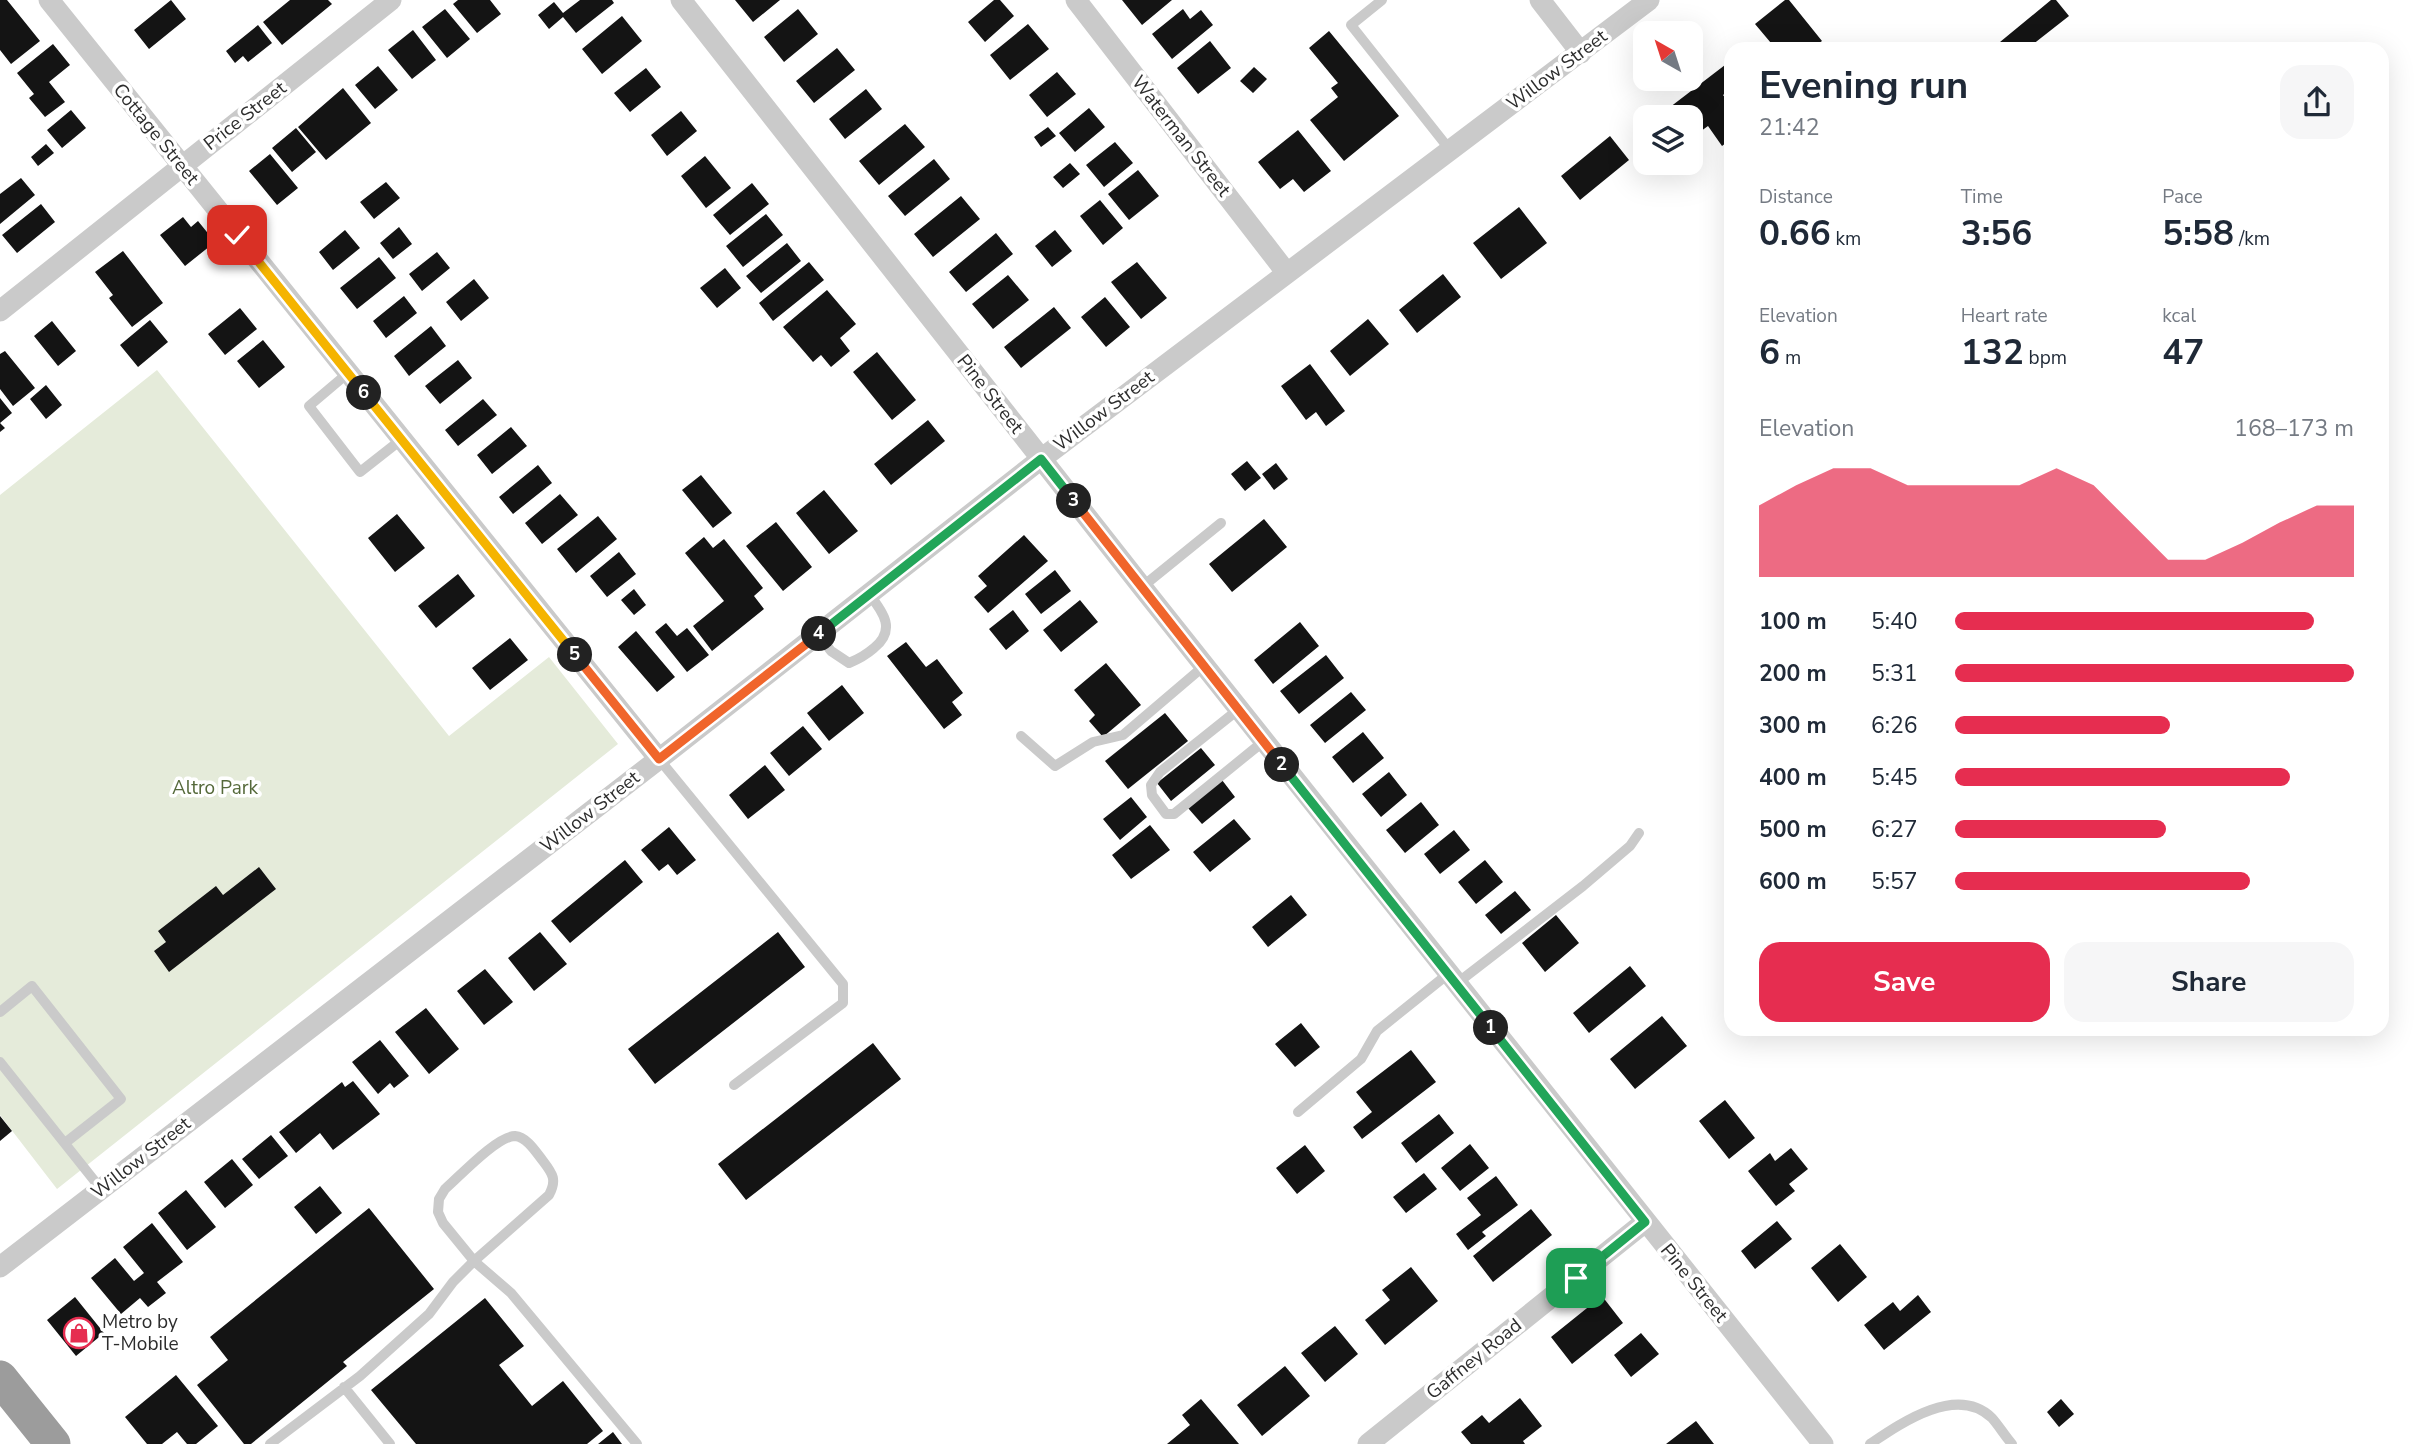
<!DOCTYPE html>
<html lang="en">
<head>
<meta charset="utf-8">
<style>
	:root { --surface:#fff; --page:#f6f6f7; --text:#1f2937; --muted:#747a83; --accent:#e62d50 }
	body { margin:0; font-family:"Nunito Sans",sans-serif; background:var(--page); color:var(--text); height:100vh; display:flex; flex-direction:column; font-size:26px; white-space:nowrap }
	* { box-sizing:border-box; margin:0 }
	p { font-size:23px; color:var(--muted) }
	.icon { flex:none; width:38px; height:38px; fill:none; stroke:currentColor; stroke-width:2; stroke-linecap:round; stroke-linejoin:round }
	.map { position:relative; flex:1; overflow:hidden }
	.panel { position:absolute; left:1724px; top:42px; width:665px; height:994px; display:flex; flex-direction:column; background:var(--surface); border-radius:21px; box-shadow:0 7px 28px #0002 }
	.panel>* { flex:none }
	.needle { width:46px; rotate:321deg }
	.buttons { position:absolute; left:1633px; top:21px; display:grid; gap:14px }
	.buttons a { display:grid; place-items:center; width:70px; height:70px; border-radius:14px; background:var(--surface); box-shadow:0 7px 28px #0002; font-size:35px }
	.pin { position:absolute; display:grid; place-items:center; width:60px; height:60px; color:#fff; margin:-30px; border-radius:14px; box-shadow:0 4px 10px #0006 }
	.km { position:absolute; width:35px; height:35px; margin:-18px; border-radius:50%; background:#222; color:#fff; font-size:19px; line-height:35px; text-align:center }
	.round { display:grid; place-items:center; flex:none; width:74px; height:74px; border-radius:21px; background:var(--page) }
	.headline { display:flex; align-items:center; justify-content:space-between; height:119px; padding:0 35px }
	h1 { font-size:38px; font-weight:700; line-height:52px }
	.stats { display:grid; grid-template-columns:repeat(3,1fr); gap:10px; height:119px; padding:7px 35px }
	.stats div { display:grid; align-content:center }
	.stats b { font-size:35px; font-weight:700 }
	.stats small { font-size:19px; font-weight:400 }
	.stats p { font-size:19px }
	.chart { height:196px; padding:14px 35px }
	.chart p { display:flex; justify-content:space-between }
	.chart svg { width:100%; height:126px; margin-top:7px; fill:var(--accent); opacity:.7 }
	.cta { display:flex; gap:14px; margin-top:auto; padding:14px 35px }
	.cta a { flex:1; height:80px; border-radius:21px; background:var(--accent); color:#fff; font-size:28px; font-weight:700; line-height:80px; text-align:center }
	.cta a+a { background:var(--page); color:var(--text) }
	ul { padding:0 35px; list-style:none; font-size:23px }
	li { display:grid; grid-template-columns:112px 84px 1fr; align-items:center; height:52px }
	li i { height:18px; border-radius:9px; background:var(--accent) }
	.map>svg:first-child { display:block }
</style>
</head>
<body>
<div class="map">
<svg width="2431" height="1444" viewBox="0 0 2431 1444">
	<rect width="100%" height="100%" fill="#fff"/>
	<path fill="#e5ebda" d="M157 370 449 736 549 657 618 744 57 1189 0 1115V495Z"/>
	<path fill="#141414" d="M0 0H7L40 41 11 64 0 50Z
		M171 0 186 19 149 49 134 30Z
		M290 0H328L332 4 282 45 263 22Z
		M458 0H490L501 14 477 33 453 4Z
		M580 0H612L614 3 576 33 563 17 549 29 538 15 554 2 563 13Z
		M735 0H780L753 22Z
		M994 0H1000L1014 16 985 42 968 22Z
		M1122 0H1172L1142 25Z
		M1785 0H1789L1822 41 1811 49H1776L1755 24Z
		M2051 0H2056L2069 16 2027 49H2006L2000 42Z
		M445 9 470 39 447 58 422 27Z
		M798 9 818 34 784 62 764 37Z
		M1183 9 1190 19 1201 10 1213 25 1172 59 1152 34Z
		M622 16 642 41 602 74 582 49Z
		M1028 24 1049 49 1010 80 990 55Z
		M258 25 272 43 248 62 243 56 235 63 226 51Z
		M413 30 436 60 412 79 388 50Z
		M1329 31 1399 116 1344 161 1310 120 1338 97 1331 88 1338 83 1309 48Z
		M1210 41 1231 68 1198 94 1177 68Z
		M53 44 70 65 49 82 65 102 45 117 29 98 34 94 17 73Z
		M837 48 855 70 814 103 796 81Z
		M1725 65 1731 73V89L1723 95 1731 105V139L1722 146 1708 126 1690 139V117H1663L1661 114Z
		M378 66 398 90 375 109 355 85Z
		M1254 67 1267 79 1253 93 1240 81Z
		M646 68 661 87 630 112 614 93Z
		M1057 72 1076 94 1047 117 1029 95Z
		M343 88 371 123 326 160 298 127Z
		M866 89 882 109 845 139 829 119Z
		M1089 108 1105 127 1075 152 1059 133Z
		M71 110 86 128 62 148 47 130Z
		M681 111 697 131 667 156 651 135Z
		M905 124 925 147 879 185 859 161Z
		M1048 127 1056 136 1041 147 1034 137Z
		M296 128 316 152 292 172 272 148Z
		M1298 130 1331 171 1304 192 1293 179 1280 189 1258 162Z
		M1610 136 1629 160 1580 200 1561 176Z
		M1115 142 1133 163 1104 187 1086 165Z
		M46 144 54 153 38 166 31 157Z
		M270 154 298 188 277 205 249 171Z
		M705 156 731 188 706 208 681 176Z
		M934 159 950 179 905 216 888 196Z
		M1070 163 1080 174 1063 188 1053 177Z
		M1138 170 1159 196 1129 220 1108 194Z
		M21 178 35 195 0 224V194Z
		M386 182 400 198 374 219 360 202Z
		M752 183 769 204 730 235 713 215Z
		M961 196 980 219 933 257 914 234Z
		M1100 200 1123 228 1103 245 1080 216Z
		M41 204 55 222 17 253 2 235Z
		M1519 207 1547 243 1501 279 1473 243Z
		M766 214 783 235 743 267 726 246Z
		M183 217 191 227 198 221 215 242 185 266 160 235Z
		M399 227 412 244 393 259 380 243Z
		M345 230 360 248 333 270 319 252Z
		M1055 230 1072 251 1052 267 1035 246Z
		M996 233 1013 254 966 292 949 272Z
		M787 243 801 261 761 293 746 276Z
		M123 251 163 303 132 327 109 298 113 295 95 272Z
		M437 252 450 268 422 291 409 274Z
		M379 257 396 278 357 309 340 288Z
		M809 262 824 280 773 321 759 303Z
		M1137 262 1167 298 1141 319 1111 282Z
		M725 268 741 288 717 308 700 288Z
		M1443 274 1461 297 1417 333 1399 310Z
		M1008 275 1029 300 993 329 972 304Z
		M474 279 489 298 461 321 446 302Z
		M827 290 856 324 840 338 850 351 831 367 821 355 813 362 783 327Z
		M404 296 417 313 386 338 373 321Z
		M1105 297 1130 327 1106 347 1081 317Z
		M1054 307 1071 328 1021 368 1004 347Z
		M240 308 257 329 225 355 208 334Z
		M1368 319 1389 344 1350 376 1330 351Z
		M150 320 168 342 138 367 120 345Z
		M52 321 76 351 58 366 34 336Z
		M431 326 446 346 409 376 394 356Z
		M263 340 285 367 259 388 237 361Z
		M5 351 35 388 13 406 0 389V354Z
		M877 352 916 400 892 420 853 372Z
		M458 360 472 378 440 404 425 386Z
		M1310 364 1345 411 1326 426 1316 412 1306 420 1281 386Z
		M46 385 62 405 46 419 30 399Z
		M0 398 12 413 0 423 5 428 0 432Z
		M483 399 497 415 458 446 445 430Z
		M928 420 945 441 891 485 874 464Z
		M511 427 527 446 492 474 477 455Z
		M1247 461 1261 478 1245 491 1231 474Z
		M1276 463 1288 479 1274 490 1262 474Z
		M538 465 552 483 513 514 499 497Z
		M701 475 732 513 713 528 682 490Z
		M824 490 858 531 829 554 796 513Z
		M560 494 578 515 542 544 525 523Z
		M397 514 425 548 395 572 368 538Z
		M598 516 617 539 576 573 557 549Z
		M1264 519 1287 547 1232 592 1209 564Z
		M776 522 812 567 783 591 746 546Z
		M1024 535 1048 561 988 613 974 597 987 586 978 576Z
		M704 537 713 548 724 539 763 588 754 596 764 609 712 651 693 626 724 601 685 553Z
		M619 552 636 574 607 597 590 576Z
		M1055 570 1071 591 1041 614 1025 594Z
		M458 574 475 596 436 628 418 606Z
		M634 589 646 605 634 615 621 600Z
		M1080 600 1098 622 1061 652 1043 630Z
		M1013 610 1029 631 1006 650 989 629Z
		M1300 622 1319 646 1273 684 1254 660Z
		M666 623 677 636 687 628 709 655 687 672 655 632Z
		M636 631 675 677 657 692 618 647Z
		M510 638 528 660 490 690 472 668Z
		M906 642 926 667 937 659 963 693 952 702 962 715 944 729 887 656Z
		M1326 655 1344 678 1299 714 1280 691Z
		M1106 663 1141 705 1103 737 1089 721 1095 715 1074 690Z
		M842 685 864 713 829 741 807 713Z
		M1351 692 1366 710 1325 743 1310 725Z
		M1165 713 1188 741 1128 789 1105 761Z
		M803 726 822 749 789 776 770 753Z
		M1363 732 1384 758 1353 783 1332 757Z
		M1201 748 1215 765 1171 801 1157 783Z
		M765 765 785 790 748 819 729 795Z
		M1389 772 1407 795 1381 817 1362 794Z
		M1222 780 1235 797 1202 824 1188 808Z
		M1131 797 1147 817 1120 840 1103 819Z
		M1421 802 1439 825 1405 853 1386 830Z
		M1234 819 1251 839 1210 872 1193 852Z
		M1150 825 1170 850 1131 879 1112 855Z
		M669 827 696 860 677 875 668 864 659 871 641 850Z
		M1454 830 1470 850 1440 874 1424 854Z
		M625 860 643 882 570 943 551 921Z
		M1485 860 1503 882 1476 904 1458 882Z
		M259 867 276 889 169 972 154 951 166 942 158 931 216 886 223 895Z
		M1515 891 1531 910 1501 934 1485 915Z
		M1291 895 1307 915 1268 947 1252 927Z
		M1556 915 1579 943 1545 972 1522 943Z
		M540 932 567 964 534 991 508 958Z
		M778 932 805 967 655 1084 628 1049Z
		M1630 966 1646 986 1589 1033 1573 1013Z
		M485 969 513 1002 484 1025 457 991Z
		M426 1008 459 1049 429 1074 395 1032Z
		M1662 1016 1687 1046 1635 1089 1610 1059Z
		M1301 1023 1320 1047 1295 1067 1275 1044Z
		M380 1040 409 1076 394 1088 390 1083 378 1094 352 1062Z
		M873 1043 901 1079 746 1200 718 1164Z
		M1411 1050 1436 1082 1362 1139 1353 1127 1372 1112 1356 1092Z
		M353 1081 380 1114 333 1150 320 1133 296 1153 279 1132 342 1082 345 1087Z
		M1725 1100 1755 1138 1729 1159 1699 1121Z
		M1439 1114 1454 1133 1416 1163 1401 1143Z
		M0 1116 12 1131 0 1141Z
		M271 1135 288 1156 259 1179 242 1159Z
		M1470 1144 1489 1168 1460 1191 1441 1168Z
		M1305 1145 1325 1171 1297 1194 1276 1168Z
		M1791 1148 1808 1169 1789 1184 1795 1191 1776 1206 1748 1171 1770 1153 1775 1161Z
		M232 1159 253 1185 225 1208 204 1182Z
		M1424 1173 1437 1189 1406 1213 1393 1197Z
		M1496 1176 1518 1205 1482 1232 1486 1236 1468 1250 1456 1234 1481 1215 1467 1198Z
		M320 1186 342 1213 316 1234 294 1207Z
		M186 1190 216 1227 187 1250 158 1213Z
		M369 1208 434 1289 343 1362 347 1366 251 1444H244L197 1385 228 1360 210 1337Z
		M1531 1209 1552 1235 1493 1282 1473 1256Z
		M1777 1221 1792 1239 1755 1269 1741 1251Z
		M152 1223 183 1262 157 1282 166 1293 148 1307 140 1298 121 1314 91 1278 115 1258 134 1281 144 1273 123 1247Z
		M1840 1244 1867 1277 1838 1302 1811 1268Z
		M1411 1267 1438 1301 1385 1345 1365 1320 1390 1300 1382 1290Z
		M1918 1295 1931 1312 1884 1350 1864 1325 1893 1302 1900 1311Z
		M1602 1296 1623 1323 1572 1364 1551 1337Z
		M75 1297 104 1333 76 1356 47 1320Z
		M485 1298 524 1346 499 1365 532 1406 563 1381 603 1431 587 1444H416L371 1390Z
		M1335 1326 1358 1354 1325 1382 1301 1353Z
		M1641 1333 1659 1354 1631 1377 1614 1355Z
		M1285 1366 1310 1396 1262 1436 1237 1405Z
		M176 1375 218 1426 196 1444H187L177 1432 162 1444H147L125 1417Z
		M1520 1398 1542 1426 1523 1441 1525 1444H1471L1461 1432 1482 1415 1489 1423Z
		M1201 1399 1239 1444H1167L1190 1425 1182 1415Z
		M2061 1399 2074 1414 2059 1427 2047 1412Z
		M1696 1421 1714 1444H1666Z
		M613 1432 622 1444H598Z"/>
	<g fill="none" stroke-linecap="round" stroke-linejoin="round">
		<path stroke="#cacaca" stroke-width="10" d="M1382 0 1351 25 1450 150
			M348 373 309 406 360 472 402 439
			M1142 587 1221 523
			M818 634 831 651 849 663C859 659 866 655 874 648 896 630 884 613 869 594
			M1239 709 1160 772 1151 785 1152 795 1166 814H1174L1264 741
			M1021 736 1055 766 1093 742 1123 735 1204 666
			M659 759 843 984V1003L734 1085
			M1456 984 1583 886 1630 846 1639 833
			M0 1012 32 986 121 1099 65 1143
			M0 1062 101 1189
			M1298 1112 1361 1059 1377 1031 1448 974
			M344 1387 390 1444
			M270 1444 360 1376 429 1314 453 1282 474 1261 549 1195C557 1180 553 1174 543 1161 536 1152 527 1137 515 1136 497 1136 459 1177 445 1189L439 1199 438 1212 443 1223 474 1261 511 1293 637 1444
			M1870 1444C1901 1423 1957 1384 1992 1418 1999 1426 2005 1436 2012 1444"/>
		<path stroke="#cacaca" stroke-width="21" d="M49 0 659 759
			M681 0 1142 587 1823 1444
			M1076 0 1286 272
			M1540 0 1581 53
			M0 311 391 0
			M0 1267 659 759 1041 459 1649 0
			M1368 1444 1645 1222"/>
		<path stroke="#9c9c9c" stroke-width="35" d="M0 1378 53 1444"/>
	</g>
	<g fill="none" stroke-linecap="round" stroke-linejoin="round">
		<g stroke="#fff" stroke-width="14">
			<path id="split-1" d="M1491 1028 1645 1222 1576 1278"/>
		</g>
		<g stroke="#fff" stroke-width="14">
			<path id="split-2" d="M1282 765 1491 1028"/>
		</g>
		<g stroke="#fff" stroke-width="14">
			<path id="split-3" d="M1074 501 1282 765"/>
		</g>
		<g stroke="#fff" stroke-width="14">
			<path id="split-4" d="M819 634 1041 459 1074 501"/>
		</g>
		<g stroke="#fff" stroke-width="14">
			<path id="split-5" d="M575 655 659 759 819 634"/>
		</g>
		<g stroke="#fff" stroke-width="14">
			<path id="split-6" d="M364 393 575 655"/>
		</g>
		<g stroke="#fff" stroke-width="14">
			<path id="split-7" d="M237 235 364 393"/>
		</g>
		<use href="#split-1" stroke="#22a559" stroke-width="9"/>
		<use href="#split-2" stroke="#22a559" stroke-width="9"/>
		<use href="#split-3" stroke="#f0652b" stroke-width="9"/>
		<use href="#split-4" stroke="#22a559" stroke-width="9"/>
		<use href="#split-5" stroke="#f0652b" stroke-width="9"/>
		<use href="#split-6" stroke="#f5b400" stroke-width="9"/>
		<use href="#split-7" stroke="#f5b400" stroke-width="9"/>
	</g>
	<defs>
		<g id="shop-ring" transform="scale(1.575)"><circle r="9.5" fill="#fff" stroke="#e62d50" stroke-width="1.5"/><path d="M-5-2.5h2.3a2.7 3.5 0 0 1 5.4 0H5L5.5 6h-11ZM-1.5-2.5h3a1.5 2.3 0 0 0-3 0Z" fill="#e62d50"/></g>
	</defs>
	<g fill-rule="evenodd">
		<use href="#shop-ring" x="79" y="1333"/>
	</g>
	<g text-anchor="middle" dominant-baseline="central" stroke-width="7" stroke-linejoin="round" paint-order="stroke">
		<g font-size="19" fill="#2d2d2d" stroke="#fff">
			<text transform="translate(1557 70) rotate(-37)">Willow Street</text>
			<text transform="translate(245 116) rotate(-38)">Price Street</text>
			<text transform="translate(156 134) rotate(51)">Cottage Street</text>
			<text transform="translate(1181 136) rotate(52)">Waterman Street</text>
			<text transform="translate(990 394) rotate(52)">Pine Street</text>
			<text transform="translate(1104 411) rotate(-37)">Willow Street</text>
			<text transform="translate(590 812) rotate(-38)">Willow Street</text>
			<text transform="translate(141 1158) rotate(-38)">Willow Street</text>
			<text transform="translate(1694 1283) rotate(51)">Pine Street</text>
			<text transform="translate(1474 1359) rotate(-39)">Gaffney Road</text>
		</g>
		<g font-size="19" fill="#55693a" stroke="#fff">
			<text x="215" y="788">Altro Park</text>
		</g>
		<g font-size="19" fill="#2d2d2d" stroke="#fff" text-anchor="start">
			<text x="102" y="1322">Metro by<tspan x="102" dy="22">T-Mobile</tspan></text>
		</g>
	</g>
</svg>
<div class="buttons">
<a><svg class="needle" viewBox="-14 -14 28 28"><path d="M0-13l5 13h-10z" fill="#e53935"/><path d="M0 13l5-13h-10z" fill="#747a83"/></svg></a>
<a><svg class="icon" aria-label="layers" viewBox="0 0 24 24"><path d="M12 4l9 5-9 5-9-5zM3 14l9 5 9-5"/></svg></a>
</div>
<div class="pin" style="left:1576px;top:1278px;background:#1e9e55"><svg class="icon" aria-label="arrive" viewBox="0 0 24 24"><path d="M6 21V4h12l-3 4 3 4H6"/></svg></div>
<div class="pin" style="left:237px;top:235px;background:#d93025"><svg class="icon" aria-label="check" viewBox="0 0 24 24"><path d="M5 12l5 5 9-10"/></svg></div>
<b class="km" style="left:1491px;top:1028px">1</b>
<b class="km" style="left:1282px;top:765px">2</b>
<b class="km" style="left:1074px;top:501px">3</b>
<b class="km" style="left:819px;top:634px">4</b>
<b class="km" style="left:575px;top:655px">5</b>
<b class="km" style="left:364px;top:393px">6</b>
<section class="panel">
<div class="headline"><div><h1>Evening run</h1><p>21:42</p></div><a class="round"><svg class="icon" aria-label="share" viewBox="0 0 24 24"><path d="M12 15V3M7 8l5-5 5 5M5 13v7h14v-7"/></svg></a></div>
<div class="stats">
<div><p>Distance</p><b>0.66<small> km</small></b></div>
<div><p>Time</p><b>3:56</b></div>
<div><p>Pace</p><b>5:58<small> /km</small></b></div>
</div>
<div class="stats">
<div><p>Elevation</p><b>6<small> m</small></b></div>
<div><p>Heart rate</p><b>132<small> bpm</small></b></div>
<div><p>kcal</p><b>47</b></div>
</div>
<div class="chart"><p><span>Elevation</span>168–173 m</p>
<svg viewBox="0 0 160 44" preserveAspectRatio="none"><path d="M0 44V19L10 12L20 6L30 6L40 12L50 12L60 12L70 12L80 6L90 12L100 25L110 38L120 38L130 32L140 25L150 19L160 19V44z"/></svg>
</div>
<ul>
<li><b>100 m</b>5:40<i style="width:90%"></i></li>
<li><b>200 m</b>5:31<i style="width:100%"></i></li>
<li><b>300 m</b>6:26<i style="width:54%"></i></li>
<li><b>400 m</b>5:45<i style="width:84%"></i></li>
<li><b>500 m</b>6:27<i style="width:53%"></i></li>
<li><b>600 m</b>5:57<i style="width:74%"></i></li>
</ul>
<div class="cta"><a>Save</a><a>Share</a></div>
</section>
</div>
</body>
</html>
